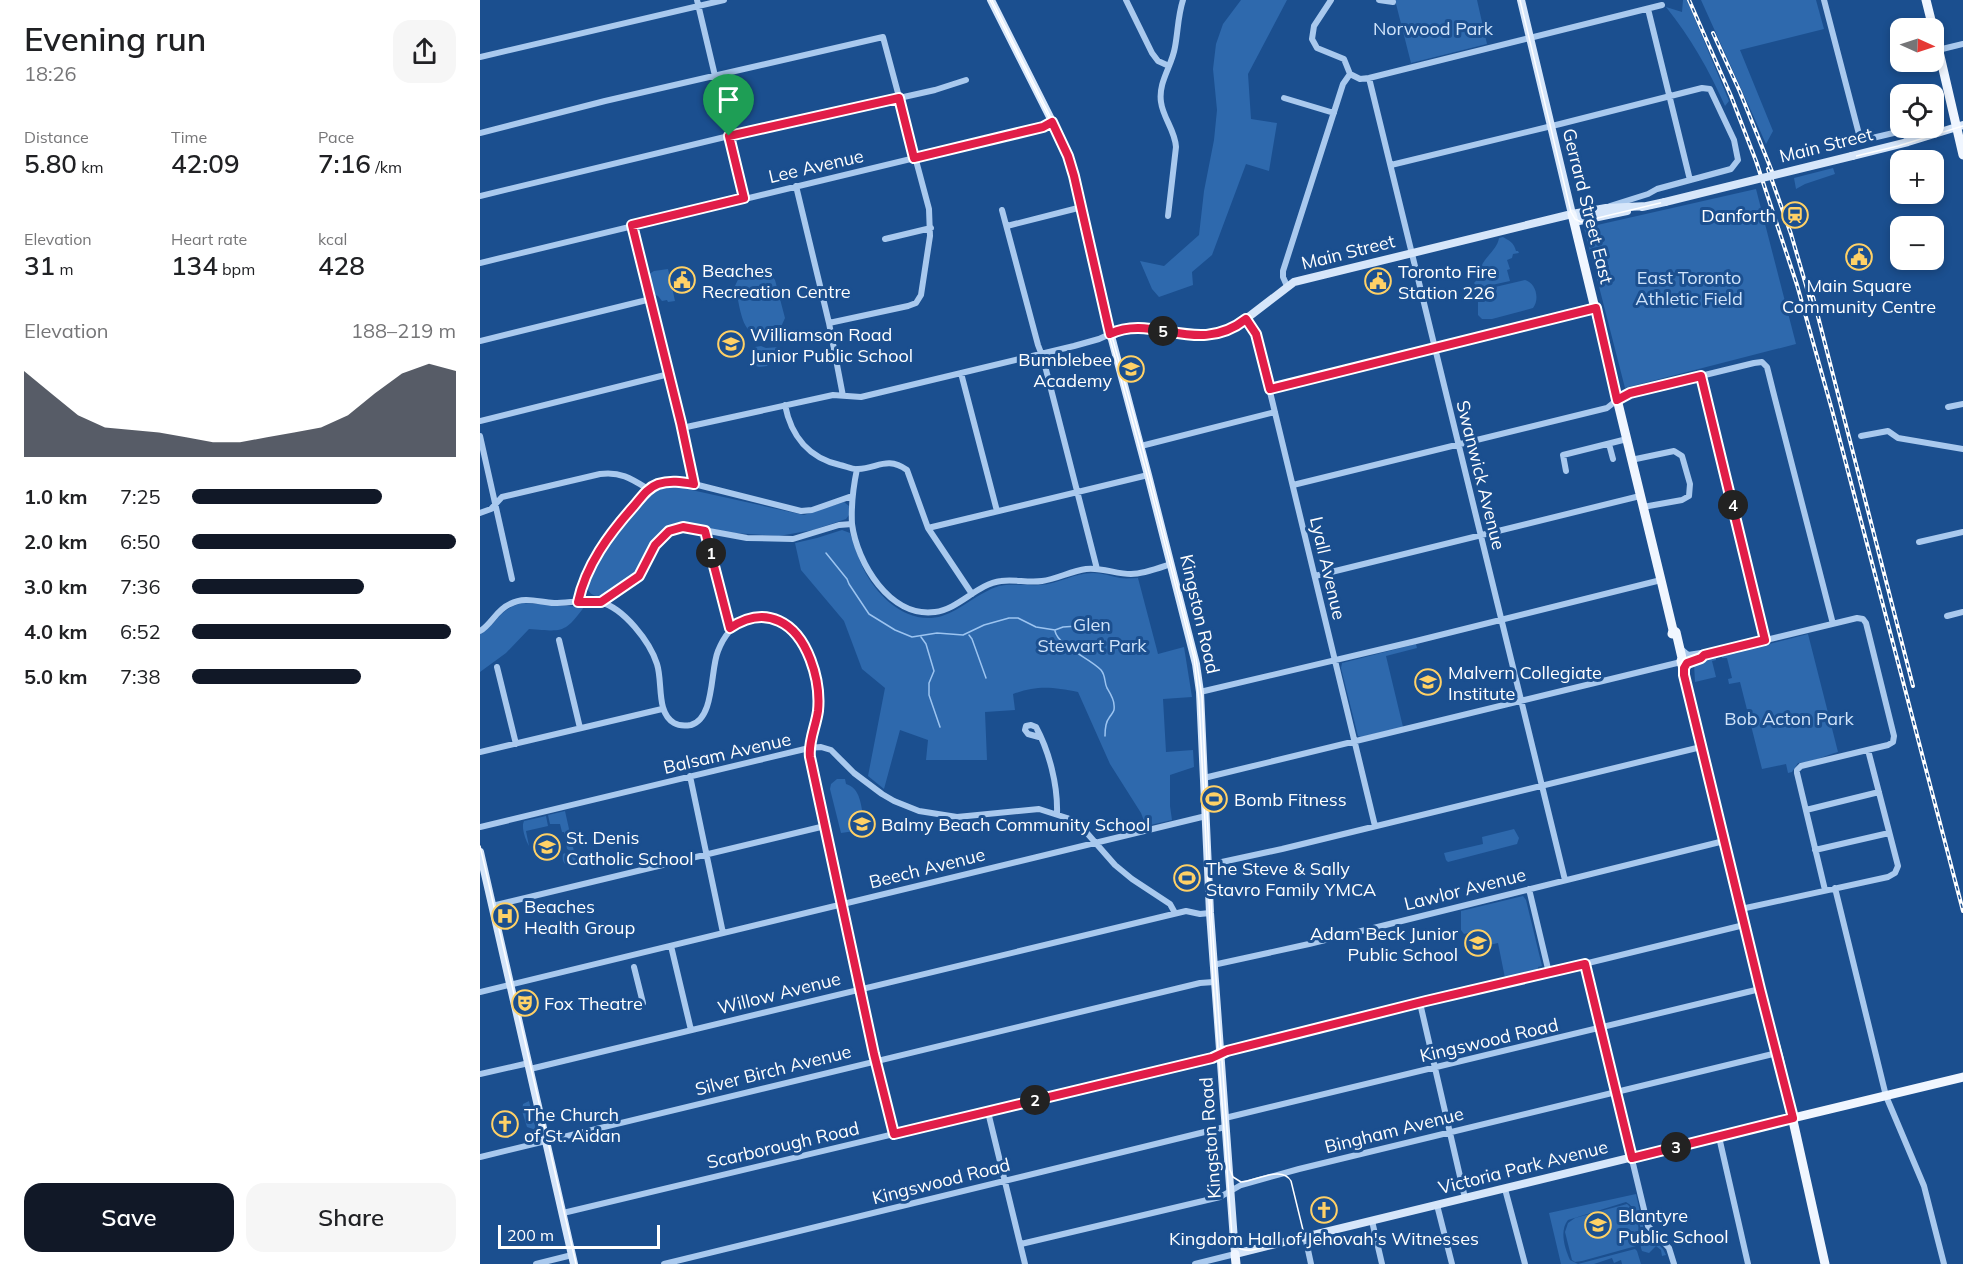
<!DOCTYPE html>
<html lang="en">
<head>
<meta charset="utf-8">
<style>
	:root { --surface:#fff; --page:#f6f6f6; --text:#202124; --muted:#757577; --accent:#111827 }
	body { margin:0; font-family:Mulish,sans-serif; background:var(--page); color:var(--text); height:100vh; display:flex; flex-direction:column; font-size:22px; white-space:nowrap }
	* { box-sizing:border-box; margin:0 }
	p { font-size:20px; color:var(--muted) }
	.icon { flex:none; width:33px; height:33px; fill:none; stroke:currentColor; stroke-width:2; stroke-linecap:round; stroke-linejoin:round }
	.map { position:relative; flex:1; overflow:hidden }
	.sheet { display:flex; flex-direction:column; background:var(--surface); width:480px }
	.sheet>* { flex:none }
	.needle { width:39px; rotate:93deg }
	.fabs { position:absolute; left:1410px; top:18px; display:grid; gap:12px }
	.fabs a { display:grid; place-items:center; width:54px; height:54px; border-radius:12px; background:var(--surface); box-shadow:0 3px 9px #0003; font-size:30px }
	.scale { position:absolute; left:18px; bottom:15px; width:162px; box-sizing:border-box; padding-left:6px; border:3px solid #fff; border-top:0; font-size:16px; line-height:21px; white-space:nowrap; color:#fff; -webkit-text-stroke:4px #1b4f8f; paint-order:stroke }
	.pin { position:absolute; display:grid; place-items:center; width:51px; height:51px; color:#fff; margin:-62px -26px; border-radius:50% 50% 50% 0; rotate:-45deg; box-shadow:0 0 6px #0007 }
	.pin .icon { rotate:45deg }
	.km { position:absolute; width:30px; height:30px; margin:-15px; border-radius:50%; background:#222; color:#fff; font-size:16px; line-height:30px; text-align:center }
	.round { display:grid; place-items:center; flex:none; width:63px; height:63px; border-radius:18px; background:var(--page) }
	.head { display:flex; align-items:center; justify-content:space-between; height:102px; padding:0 24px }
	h1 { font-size:33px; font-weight:600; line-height:45px }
	.figures { display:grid; grid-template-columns:repeat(3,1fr); gap:9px; height:102px; padding:6px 24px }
	.figures div { display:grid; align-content:center }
	.figures b { font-size:26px; font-weight:600 }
	.figures small { font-size:16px; font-weight:400 }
	.figures p { font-size:16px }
	.chart { height:168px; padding:12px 24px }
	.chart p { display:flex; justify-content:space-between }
	.chart svg { width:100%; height:108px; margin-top:6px; fill:var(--accent); opacity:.7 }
	.button { display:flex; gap:12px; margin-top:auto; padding:12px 24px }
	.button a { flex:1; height:69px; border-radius:18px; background:var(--accent); color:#fff; font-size:24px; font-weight:600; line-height:69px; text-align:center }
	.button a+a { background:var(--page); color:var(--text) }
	ul { padding:0 24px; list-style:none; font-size:20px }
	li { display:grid; grid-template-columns:96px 72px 1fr; align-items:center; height:45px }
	li i { height:15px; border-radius:8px; background:var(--accent) }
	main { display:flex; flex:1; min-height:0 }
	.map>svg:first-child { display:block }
</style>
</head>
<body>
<main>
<section class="sheet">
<div class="head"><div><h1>Evening run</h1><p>18:26</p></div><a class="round"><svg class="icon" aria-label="share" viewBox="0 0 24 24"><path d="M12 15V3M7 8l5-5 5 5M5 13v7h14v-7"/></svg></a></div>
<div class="figures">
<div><p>Distance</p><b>5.80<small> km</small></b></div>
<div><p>Time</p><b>42:09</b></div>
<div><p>Pace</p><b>7:16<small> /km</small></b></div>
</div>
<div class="figures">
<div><p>Elevation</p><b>31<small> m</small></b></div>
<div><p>Heart rate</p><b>134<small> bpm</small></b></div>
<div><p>kcal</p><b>428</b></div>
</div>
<div class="chart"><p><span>Elevation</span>188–219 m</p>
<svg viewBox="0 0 160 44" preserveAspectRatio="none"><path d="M0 44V9L10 18L20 27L30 32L40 33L50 34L60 36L70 38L80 38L90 36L100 34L110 32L120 27L130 18L140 10L150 6L160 9V44z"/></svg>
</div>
<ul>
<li><b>1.0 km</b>7:25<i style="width:72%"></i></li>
<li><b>2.0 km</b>6:50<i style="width:100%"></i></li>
<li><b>3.0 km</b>7:36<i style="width:65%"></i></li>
<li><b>4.0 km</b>6:52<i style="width:98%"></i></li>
<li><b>5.0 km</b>7:38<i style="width:64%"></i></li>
</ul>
<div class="button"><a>Save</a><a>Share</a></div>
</section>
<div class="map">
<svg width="1483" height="1264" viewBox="0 0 1483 1264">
	<rect width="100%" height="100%" fill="#1b4f8f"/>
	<path fill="#2e69ad" d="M761 0H807L768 74 771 119 797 123 789 171 766 164 732 255 712 272 713 285 679 297 672 289 660 261 684 266 719 235 724 191 734 140 737 110 733 69 736 44 743 24Z
		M915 0H997L1007 44 931 63Z
		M1203 0H1207L1249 101 1245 106C1229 70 1211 38 1186 7L1202 12Z
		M1221 0H1336L1344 29 1260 50 1293 131 1286 144Z
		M1353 168 1355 174 1325 184 1316 189 1314 178Z
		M1276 189 1316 344 1145 388 1104 228Z
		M1023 237C1030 241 1034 243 1036 251H1038L1039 253 1033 254 1032 258 1027 260 1030 269 1027 270 1030 281 998 288 994 283C1000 278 999 273 1001 267 1006 255 1017 250 1019 238Z
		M279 268 288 271 295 280 305 318 300 329C261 349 262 314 255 286L262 271Z
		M188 269 195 301 188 302 187 300 182 301 178 296 173 294 169 274 174 271Z
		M1045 280C1056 283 1060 299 1053 308L1012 319H1002L998 315V291Z
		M281 346 286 348 299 347 303 353V357L301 359H292L287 366 279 367 276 366 273 352 275 347Z
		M189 485 324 515 364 502 369 506V515L366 519 333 530 299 536 254 533 205 524 192 527 181 533 172 543 156 575 124 596C114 598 106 593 107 582 120 553 157 491 189 485Z
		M362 530 370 533C374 545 378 557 383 568 397 597 428 626 462 616 481 610 499 592 519 586 531 583 547 586 560 585 578 584 594 573 613 573 622 573 631 576 640 578 646 579 652 578 658 578L678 654 704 647 712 697 683 699 686 752 713 750 714 767 690 775V806L692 820 666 826 661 813 630 764 598 692C573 687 557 685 533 694L535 710 505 712 507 760H446L448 740 420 730 404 789 388 776 405 688 382 669 364 621 321 570 315 543 337 538Z
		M711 560 717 581 715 582 716 586 712 587 710 582 706 583V588L700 563Z
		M42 603 104 607C84 635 81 631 49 629L26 653 0 672V634C18 624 17 610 42 603Z
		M1328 634 1358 752C1344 756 1333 762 1318 763L1312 772 1308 773 1306 764 1282 769 1260 682 1249 684 1248 679 1252 678 1247 658H1242V655C1248 654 1255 653 1262 651 1270 647 1275 643 1285 645Z
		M936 644 937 648 906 656 923 727 881 737 878 736 861 668 862 663Z
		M1236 657V660L1232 661 1236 677 1215 682 1214 664Z
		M357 779H365L366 784C381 788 381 807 384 820L381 824 382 830 361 833 350 789 351 784Z
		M85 811 97 865 96 866 92 858 91 864 89 866C83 864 82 860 83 854L85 853 88 857H91L92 852 87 849 84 832H82L80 824H70L68 815Z
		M66 816 68 826 46 831 49 846C45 839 41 827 44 821Z
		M1034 829 1039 838 1037 844 968 862 966 860 964 853 1003 844 1002 837Z
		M1043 896 1046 900 1062 966 1058 967V970L1025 978 1018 943 1005 946 999 932 995 931 984 934 981 930V911Z
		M49 1101 56 1130 47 1127 42 1111 43 1104Z
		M1156 1194 1164 1230 1183 1249 1186 1255 1182 1256 1181 1250 1176 1246 1169 1253 1162 1251C1159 1243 1162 1240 1161 1232 1160 1222 1156 1207 1146 1202L1088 1220C1079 1231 1085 1249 1090 1260L1098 1264 1155 1249 1157 1251 1161 1264H1142L1141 1260 1134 1263 1132 1258 1114 1264H1081L1069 1213Z
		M1147 1204C1158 1213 1162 1233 1156 1246L1102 1261 1095 1262 1092 1260 1085 1232 1088 1223 1095 1218Z"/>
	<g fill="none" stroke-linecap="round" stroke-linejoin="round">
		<path stroke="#9cc4f0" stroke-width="1.5" d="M346 553 367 579 369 584 389 614 415 630 432 637 457 633 483 635 504 625 529 618H538L556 627 575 630 583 627 613 625 624 627
			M575 631C578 646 610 658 621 670 626 676 624 682 627 688 630 693 634 699 634 705 635 712 632 713 629 718 625 723 625 730 625 736
			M489 635 492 639 506 678
			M441 637 446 644 454 671 449 683V695L460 727"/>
		<path stroke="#a9c9ee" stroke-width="6" d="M217 0 264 198
			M646 0 672 53 678 61 689 66
			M851 0 834 26 832 39 837 48 864 59 870 74
			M899 0 913 2
			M1344 0 1380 138 1388 139 1422 131 1425 133 1428 142
			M1168 9 1210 180
			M1458 50 1483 44
			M0 57 244 0
			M870 74 880 79 889 78 1182 5
			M889 78 1085 880
			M804 98 854 113
			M0 133 125 101 403 37 449 209 450 236 441 295 436 303 428 306 349 323
			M911 165 1080 124 1222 88 1230 89 1254 140 1258 160 1251 169 1177 189 1168 194 1130 206
			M316 186 349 323 363 396
			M0 196 249 136 455 90 486 80
			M522 210 558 345 563 358 617 569
			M688 216 696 147C695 130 683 118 681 102 678 82 692 66 695 47 698 31 698 15 703 0
			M152 225 201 423 214 484
			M527 226 602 207
			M405 239 451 228
			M0 263 563 127 572 122
			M807 286 803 277V271L863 84 870 74
			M766 319 776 334 895 826
			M0 341 171 299
			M481 373 517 511
			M1221 376 1285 640
			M790 389 1116 308
			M305 405C311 436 329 458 360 465 366 466 373 470 378 469 398 468 407 456 427 470L448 528 492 594
			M1468 407 1483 404
			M0 421 189 374
			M202 428 353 395 381 397 594 346 619 339 630 334
			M0 436 32 579
			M1381 436 1408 431 1418 438 1483 449
			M1129 444 1133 459
			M661 446 795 412
			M1151 460 1194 451 1202 456 1210 484 1209 496 1202 500 1163 507
			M377 469C373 488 371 505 372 524 377 563 410 618 455 612 479 609 497 584 521 581 534 579 548 583 562 581 577 579 591 571 606 569 621 567 636 574 651 574 664 574 679 568 691 564
			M1086 471 1083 455 1147 439
			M813 485 1127 408 1137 400 1151 393 1274 363 1282 362 1287 367 1293 391 1353 624
			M0 513 11 509 22 497 120 474C140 471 152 479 168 489
			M448 528 668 475
			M225 531 250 628
			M1439 542 1483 532
			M835 576 1160 496
			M98 602C108 557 139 523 168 489 184 480 197 481 214 484L321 511 332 510 372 496
			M121 602 160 576 175 545 182 537 194 529 207 527 267 538 313 539 359 525 372 524
			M1467 616 1483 612
			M0 631C12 624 16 610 30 604 45 596 58 602 74 603 89 603 106 599 120 602 144 608 170 642 177 664 183 683 176 712 194 723 199 726 205 726 211 725 235 718 230 670 238 651 244 636 252 625 268 619 280 615 292 617 303 623 329 637 341 684 338 712 336 727 328 742 330 757L394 1054 414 1134
			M79 640 100 728
			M1201 649 1208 655 1221 653 1224 655
			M17 667 36 744
			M1204 669 1207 663 1221 658 1224 655 1377 618 1383 619 1386 623 1414 736 1413 742 1408 745 1321 766 1317 770V773L1345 890
			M720 692 936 641 1181 580
			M559 737 548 734 545 730 546 726 551 725 556 727C569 751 578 785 577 814
			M0 752 182 709
			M210 776 243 933
			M724 778 1201 662
			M1326 810 1399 792
			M0 827 329 748 341 747 351 750 374 773 402 794 414 801 439 811 477 817 559 809 587 818 599 824 635 865 652 879 690 904 695 913
			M1335 850 1409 833
			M728 865 802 849 1221 747
			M1355 888 1406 1096 1444 1186 1464 1264
			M1049 889 1069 973
			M12 906 345 826
			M1261 909 1408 877 1415 873 1418 866 1388 750
			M191 946 211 1030
			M1105 964 1168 1226 1189 1248 1194 1264
			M733 965 829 944 1244 841
			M154 967 163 1003
			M0 992 726 816
			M940 1003 985 1198
			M50 1069 706 911 720 914 730 913
			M0 1074 49 1063
			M508 1112 545 1264
			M745 1118 1280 989
			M1239 1137 1268 1264
			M0 1157 720 983 734 982
			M1025 1189 1045 1264
			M957 1205 972 1264
			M83 1213 732 1058 747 1051 1264 925
			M892 1221 902 1264
			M825 1236 831 1264
			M541 1244 740 1197 761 1185 819 1169 1297 1053
			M56 1264 92 1255
			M184 1264 745 1127
			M715 1264 755 1254"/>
		<path stroke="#d6e6fa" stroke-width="8" d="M511 0 576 129 595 176 622 302 668 475 716 664 720 692 730 913 755 1254 1313 1118
			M1041 0 1092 214
			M1372 156 1428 142 1483 125
			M1162 207 1185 202
			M1094 222 1147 211
			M630 334 651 328 718 336 731 335 758 325 814 282 1092 214 1126 208 1167 206
			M0 852 94 1264"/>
		<path stroke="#f0f6ff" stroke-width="9" d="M1446 0 1453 28
			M1454 30 1483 155
			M1092 214 1181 580 1193 630 1192 634
			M1193 630 1196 632 1202 658 1201 661 1280 989 1299 1058 1345 1264
			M1313 1118 1483 1077
			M755 1254 756 1264"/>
		<path stroke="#fff" stroke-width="1.5" d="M510 0 579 138 593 177 622 309 667 475 714 658 719 701 733 982 752 1236C754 1248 761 1251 772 1250L816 1239 821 1235 823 1230 811 1181C802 1165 776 1181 761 1182L753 1177 750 1170 732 923 722 697 716 658 662 445 623 304 593 168 581 138 512 0
			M1040 0 1091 212 1095 219 1101 222 1418 146 1483 126
			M0 846 96 1264"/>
		<g stroke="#fff" stroke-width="4">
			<path id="rail" d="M1209 0 1251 96 1276 161 1317 285 1352 410 1483 911
				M1233 33 1260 92 1293 174
				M1288 169 1311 234 1332 306
				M1333 297 1433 686"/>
		</g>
		<use href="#rail" stroke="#1b4f8f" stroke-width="1.5" stroke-dasharray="4.5" stroke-linecap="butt"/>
		<path stroke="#d6e6fa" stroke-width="8" d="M1185 202 1372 156"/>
	</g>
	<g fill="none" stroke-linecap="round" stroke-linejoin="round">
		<g stroke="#fff" stroke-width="12">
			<path id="route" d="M419 98 434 158 563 127 572 122 588 156 594 176 630 334C673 313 718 357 766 319L776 334 790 389 1116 308 1137 400 1150 393 1221 376 1285 640 1224 655 1221 658 1207 663 1204 668V675L1280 989 1313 1118 1152 1158 1105 964 946 1001 747 1051 732 1058 414 1134 394 1054 330 757C328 742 336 726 338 711 341 681 328 634 299 621 282 613 265 618 250 628L225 531 203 527 189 531 175 545 159 576 121 602H98C106 565 129 534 154 506 161 498 167 488 178 484 190 480 202 482 214 484L201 423 152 225 264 198 249 136Z"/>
		</g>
		<use href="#route" stroke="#e11d48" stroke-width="8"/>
	</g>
	<defs>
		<g id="station-ring" transform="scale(1.35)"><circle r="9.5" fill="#1b4f8f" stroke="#ffd166" stroke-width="1.5"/><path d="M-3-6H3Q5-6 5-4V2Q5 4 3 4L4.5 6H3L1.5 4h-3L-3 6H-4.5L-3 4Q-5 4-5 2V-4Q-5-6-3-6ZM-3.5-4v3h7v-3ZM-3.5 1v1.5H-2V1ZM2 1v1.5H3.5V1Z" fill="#ffd166"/></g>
		<g id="civic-ring" transform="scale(1.35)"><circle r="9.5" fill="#1b4f8f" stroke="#ffd166" stroke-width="1.5"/><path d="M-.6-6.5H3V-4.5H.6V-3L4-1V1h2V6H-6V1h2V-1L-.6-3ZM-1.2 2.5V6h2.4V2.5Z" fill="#ffd166"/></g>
		<g id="school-ring" transform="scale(1.35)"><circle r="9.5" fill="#1b4f8f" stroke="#ffd166" stroke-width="1.5"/><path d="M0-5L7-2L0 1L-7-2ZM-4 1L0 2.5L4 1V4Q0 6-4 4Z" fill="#ffd166"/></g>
		<g id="stadium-ring" transform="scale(1.35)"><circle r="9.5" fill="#1b4f8f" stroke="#ffd166" stroke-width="1.5"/><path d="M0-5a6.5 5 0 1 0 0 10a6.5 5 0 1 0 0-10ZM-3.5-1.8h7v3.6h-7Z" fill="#ffd166"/></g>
		<g id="hospital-ring" transform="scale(1.35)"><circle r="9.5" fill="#1b4f8f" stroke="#ffd166" stroke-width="1.5"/><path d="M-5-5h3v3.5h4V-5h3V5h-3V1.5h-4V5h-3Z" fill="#ffd166"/></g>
		<g id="theatre-ring" transform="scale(1.35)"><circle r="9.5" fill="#1b4f8f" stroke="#ffd166" stroke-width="1.5"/><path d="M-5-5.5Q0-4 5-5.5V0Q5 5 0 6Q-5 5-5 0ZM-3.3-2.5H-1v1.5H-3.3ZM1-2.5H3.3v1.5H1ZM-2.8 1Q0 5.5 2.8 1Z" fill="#ffd166"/></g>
		<g id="church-ring" transform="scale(1.35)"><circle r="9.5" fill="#1b4f8f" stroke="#ffd166" stroke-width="1.5"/><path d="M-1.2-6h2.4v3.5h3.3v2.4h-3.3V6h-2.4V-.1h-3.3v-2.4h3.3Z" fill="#ffd166"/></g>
	</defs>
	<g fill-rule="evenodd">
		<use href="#station-ring" x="1315" y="215"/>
		<use href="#civic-ring" x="1379" y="257"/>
		<use href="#civic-ring" x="202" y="280"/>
		<use href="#civic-ring" x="898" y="281"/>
		<use href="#school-ring" x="251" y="344"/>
		<use href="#school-ring" x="651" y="369"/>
		<use href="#school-ring" x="948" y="682"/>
		<use href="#stadium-ring" x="734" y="799"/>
		<use href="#school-ring" x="382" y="824"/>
		<use href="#school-ring" x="67" y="847"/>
		<use href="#stadium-ring" x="707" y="878"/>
		<use href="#hospital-ring" x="25" y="916"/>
		<use href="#school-ring" x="998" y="943"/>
		<use href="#theatre-ring" x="45" y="1003"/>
		<use href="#church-ring" x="25" y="1124"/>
		<use href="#church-ring" x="844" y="1210"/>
		<use href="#school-ring" x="1118" y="1225"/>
	</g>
	<g text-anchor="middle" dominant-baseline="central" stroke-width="6" stroke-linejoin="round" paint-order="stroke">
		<g font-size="18" fill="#cfe3fa" stroke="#1b4f8f">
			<text x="953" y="28">Norwood Park</text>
			<text x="1209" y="277">East Toronto<tspan x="1209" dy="21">Athletic Field</tspan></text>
			<text x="612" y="624">Glen<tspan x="612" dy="21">Stewart Park</tspan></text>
			<text x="1309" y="718">Bob Acton Park</text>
		</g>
		<g font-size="18" fill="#fff" stroke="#1b4f8f">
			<text transform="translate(1346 145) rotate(-14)">Main Street</text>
			<text transform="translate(336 166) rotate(-13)">Lee Avenue</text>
			<text transform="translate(1108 206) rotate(76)">Gerrard Street East</text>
			<text transform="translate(868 252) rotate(-14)">Main Street</text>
			<text transform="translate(1001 475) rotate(76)">Swanwick Avenue</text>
			<text transform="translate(848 568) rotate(77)">Lyall Avenue</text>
			<text transform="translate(720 614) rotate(77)">Kingston Road</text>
			<text transform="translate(247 753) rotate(-13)">Balsam Avenue</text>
			<text transform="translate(447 868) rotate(-14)">Beech Avenue</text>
			<text transform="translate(985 889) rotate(-14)">Lawlor Avenue</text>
			<text transform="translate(299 993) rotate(-14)">Willow Avenue</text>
			<text transform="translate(1009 1040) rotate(-13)">Kingswood Road</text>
			<text transform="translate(293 1070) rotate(-14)">Silver Birch Avenue</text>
			<text transform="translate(914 1130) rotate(-14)">Bingham Avenue</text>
			<text transform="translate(730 1138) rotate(-94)">Kingston Road</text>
			<text transform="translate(303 1145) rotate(-13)">Scarborough Road</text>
			<text transform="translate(1043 1167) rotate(-14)">Victoria Park Avenue</text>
			<text transform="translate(461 1181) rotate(-14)">Kingswood Road</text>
		</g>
		<g font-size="18" fill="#fff" stroke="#1b4f8f" text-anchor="start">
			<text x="1296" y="215" text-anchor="end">Danforth</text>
			<text x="222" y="270">Beaches<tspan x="222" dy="21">Recreation Centre</tspan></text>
			<text x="918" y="271">Toronto Fire<tspan x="918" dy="21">Station 226</tspan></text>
			<text x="1379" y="285" text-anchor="middle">Main Square<tspan x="1379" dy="21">Community Centre</tspan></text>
			<text x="270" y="334">Williamson Road<tspan x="270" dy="21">Junior Public School</tspan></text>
			<text x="632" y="359" text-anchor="end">Bumblebee<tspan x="632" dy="21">Academy</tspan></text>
			<text x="968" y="672">Malvern Collegiate<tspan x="968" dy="21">Institute</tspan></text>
			<text x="754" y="799">Bomb Fitness</text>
			<text x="401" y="824">Balmy Beach Community School</text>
			<text x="86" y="837">St. Denis<tspan x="86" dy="21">Catholic School</tspan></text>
			<text x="726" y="868">The Steve &amp; Sally<tspan x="726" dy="21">Stavro Family YMCA</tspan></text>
			<text x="44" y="906">Beaches<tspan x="44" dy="21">Health Group</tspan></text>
			<text x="978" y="933" text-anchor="end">Adam Beck Junior<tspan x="978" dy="21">Public School</tspan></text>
			<text x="64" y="1003">Fox Theatre</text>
			<text x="44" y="1114">The Church<tspan x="44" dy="21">of St. Aidan</tspan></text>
			<text x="1138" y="1215">Blantyre<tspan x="1138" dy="21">Public School</tspan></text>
			<text x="844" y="1238" text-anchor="middle">Kingdom Hall of Jehovah's Witnesses</text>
		</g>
	</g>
</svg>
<div class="fabs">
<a><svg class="needle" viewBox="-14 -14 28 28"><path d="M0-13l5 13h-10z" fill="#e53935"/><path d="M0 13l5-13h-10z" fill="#757577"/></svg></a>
<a><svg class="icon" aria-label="locate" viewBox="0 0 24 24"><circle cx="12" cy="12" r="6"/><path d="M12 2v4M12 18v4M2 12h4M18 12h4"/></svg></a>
<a>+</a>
<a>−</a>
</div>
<div class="scale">200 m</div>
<div class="pin" style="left:249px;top:136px;background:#1e9e55"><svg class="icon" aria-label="arrive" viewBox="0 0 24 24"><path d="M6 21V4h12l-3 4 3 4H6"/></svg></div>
<b class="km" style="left:231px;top:553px">1</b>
<b class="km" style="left:555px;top:1100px">2</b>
<b class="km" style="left:1196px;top:1147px">3</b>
<b class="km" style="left:1253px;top:505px">4</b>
<b class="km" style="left:683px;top:331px">5</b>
</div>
</main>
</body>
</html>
